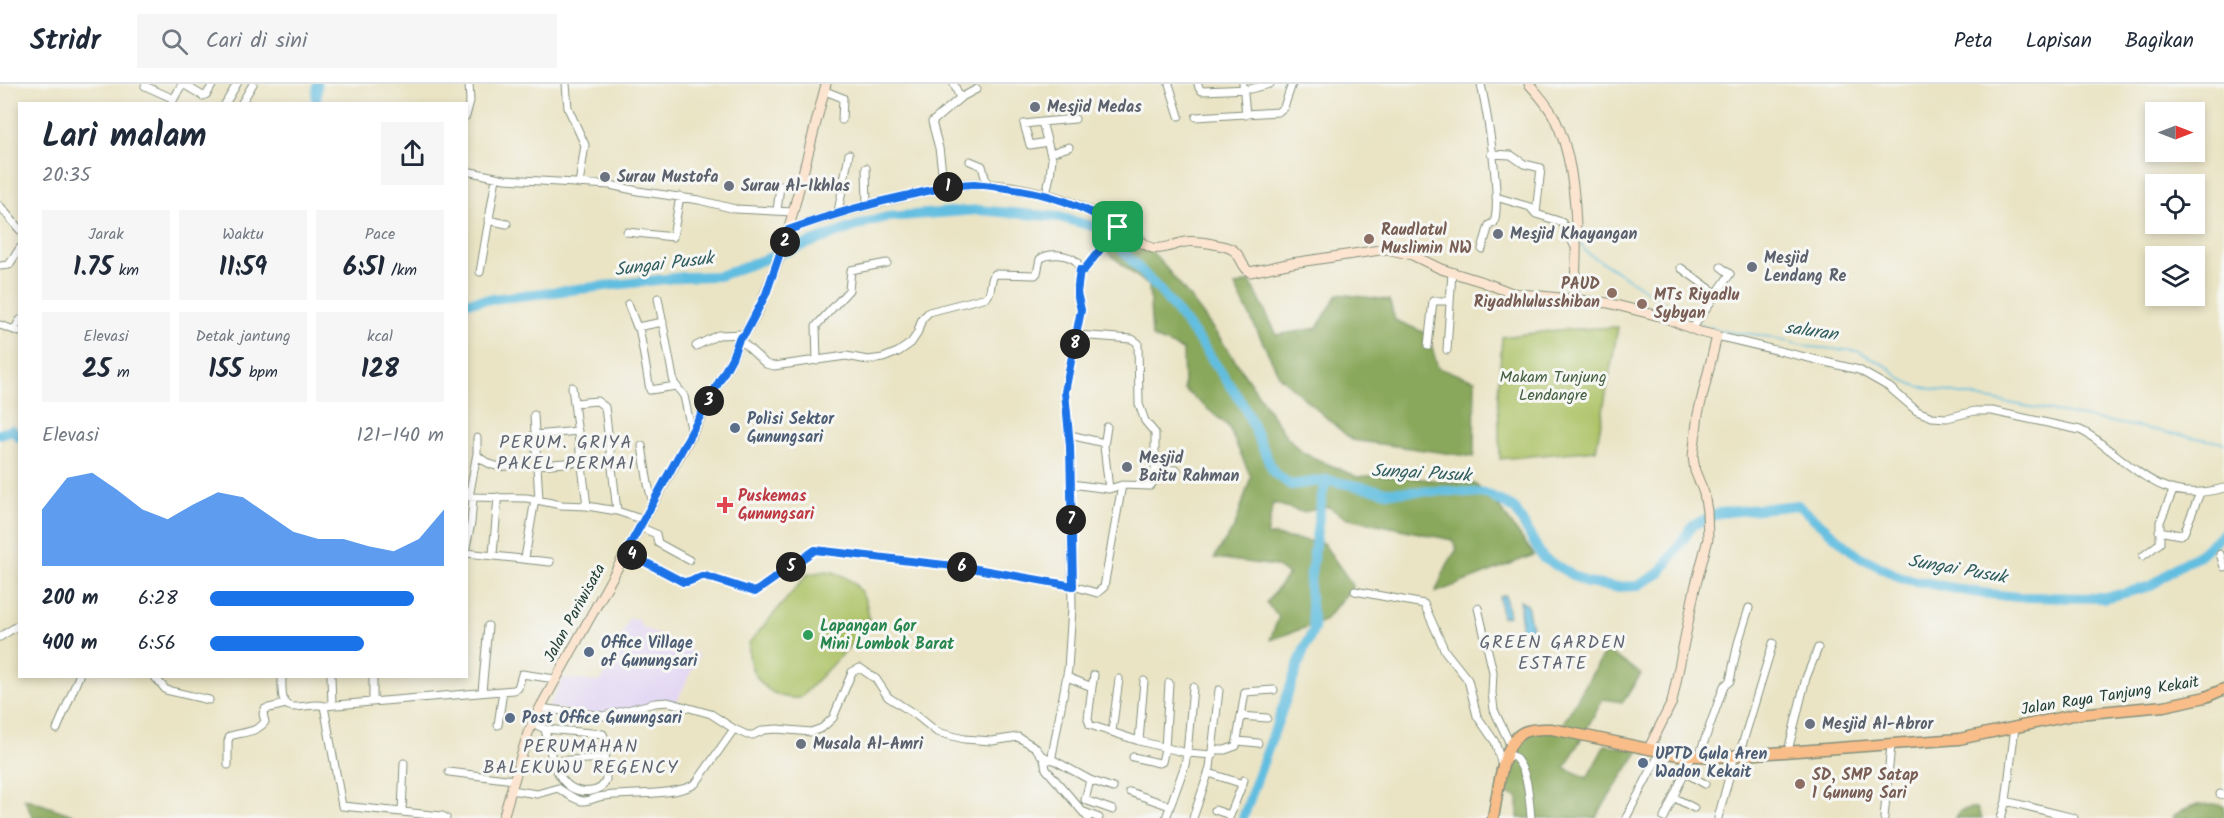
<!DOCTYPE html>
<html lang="id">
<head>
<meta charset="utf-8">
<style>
	:root { --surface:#fff; --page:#f6f6f7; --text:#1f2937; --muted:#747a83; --line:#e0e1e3; --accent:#1a73e8 }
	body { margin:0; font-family:Kalam,sans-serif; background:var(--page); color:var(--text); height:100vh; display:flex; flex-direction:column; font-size:22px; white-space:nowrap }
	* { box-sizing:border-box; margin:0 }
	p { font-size:20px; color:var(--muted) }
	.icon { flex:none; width:33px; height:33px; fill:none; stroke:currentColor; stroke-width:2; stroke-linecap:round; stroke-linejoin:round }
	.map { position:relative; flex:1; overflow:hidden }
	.sheet { position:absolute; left:18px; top:18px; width:450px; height:576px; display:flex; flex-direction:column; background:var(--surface); border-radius:0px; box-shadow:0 3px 9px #0003 }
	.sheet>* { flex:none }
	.needle { width:39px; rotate:90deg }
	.controls { position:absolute; left:2145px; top:18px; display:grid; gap:12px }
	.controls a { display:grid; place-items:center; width:60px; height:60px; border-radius:0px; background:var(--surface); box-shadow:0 3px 9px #0003; font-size:30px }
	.pin { position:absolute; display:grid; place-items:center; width:51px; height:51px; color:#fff; margin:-26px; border-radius:12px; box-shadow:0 3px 9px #0006 }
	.km { position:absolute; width:30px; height:30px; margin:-15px; border-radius:50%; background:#222; color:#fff; font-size:16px; line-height:30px; text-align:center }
	.round { display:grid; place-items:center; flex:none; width:63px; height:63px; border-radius:0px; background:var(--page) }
	.summary { display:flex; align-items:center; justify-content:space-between; height:102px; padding:0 24px }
	h1 { font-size:33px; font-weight:800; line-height:45px }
	.figures { display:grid; grid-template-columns:repeat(3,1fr); gap:9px; height:102px; padding:6px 24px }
	.figures div { display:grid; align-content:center; border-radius:0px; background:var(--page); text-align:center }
	.figures b { font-size:26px; font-weight:800 }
	.figures small { font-size:16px; font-weight:400 }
	.figures p { font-size:16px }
	.chart { height:168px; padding:12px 24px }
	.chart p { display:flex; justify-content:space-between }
	.chart svg { width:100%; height:108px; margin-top:6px; fill:var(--accent); opacity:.7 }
	ul { padding:0 24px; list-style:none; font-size:20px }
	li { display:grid; grid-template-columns:96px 72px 1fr; align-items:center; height:45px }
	li i { height:15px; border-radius:8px; background:var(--accent) }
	header { display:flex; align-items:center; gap:36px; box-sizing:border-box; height:84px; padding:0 30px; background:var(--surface); border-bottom:2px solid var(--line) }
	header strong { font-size:28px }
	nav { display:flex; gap:33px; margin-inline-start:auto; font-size:21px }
	.search { width:420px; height:54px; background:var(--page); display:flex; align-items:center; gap:15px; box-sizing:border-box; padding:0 21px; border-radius:0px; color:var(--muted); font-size:22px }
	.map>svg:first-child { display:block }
</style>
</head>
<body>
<header>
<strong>Stridr</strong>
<div class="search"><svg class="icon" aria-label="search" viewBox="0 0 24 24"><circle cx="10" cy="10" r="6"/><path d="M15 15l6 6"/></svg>Cari di sini</div>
<nav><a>Peta</a><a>Lapisan</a><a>Bagikan</a></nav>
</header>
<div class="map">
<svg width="2224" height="734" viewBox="0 0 2224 734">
	<rect width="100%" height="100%" fill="#f6f6f2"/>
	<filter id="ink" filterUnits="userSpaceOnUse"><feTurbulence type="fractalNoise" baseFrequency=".0167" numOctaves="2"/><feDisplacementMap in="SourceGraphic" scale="12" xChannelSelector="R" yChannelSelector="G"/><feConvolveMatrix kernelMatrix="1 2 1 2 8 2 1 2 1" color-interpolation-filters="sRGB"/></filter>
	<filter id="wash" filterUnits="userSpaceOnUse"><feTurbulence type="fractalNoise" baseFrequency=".008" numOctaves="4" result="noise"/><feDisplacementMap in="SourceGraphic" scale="24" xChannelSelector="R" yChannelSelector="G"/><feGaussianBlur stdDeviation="1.35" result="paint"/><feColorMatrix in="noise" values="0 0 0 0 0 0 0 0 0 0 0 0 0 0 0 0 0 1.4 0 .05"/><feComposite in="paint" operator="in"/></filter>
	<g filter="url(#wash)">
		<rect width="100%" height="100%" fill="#eae4c5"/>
		<path fill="#e1d4f4" d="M629 534 640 536V542L699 571 676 619 601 631 548 624 563 594 597 598 602 596Z"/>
		<path fill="#adc266" stroke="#66804d" stroke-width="1.5" d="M1618 243 1596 366 1500 375 1498 311 1502 253 1558 246Z
			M828 487C857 493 870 514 869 542L800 614C768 616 746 591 749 559L808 490Z"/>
		<path fill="#8aa85b" stroke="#547248" stroke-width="1.5" d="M1121 135C1186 199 1235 276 1286 352L1303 369 1357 393 1378 391 1475 400 1499 423 1534 471 1435 509 1447 481 1457 465 1452 456 1344 433 1329 423 1302 428 1273 419 1267 451 1323 459 1353 502 1324 537 1270 556 1279 532 1266 519 1288 491 1276 482 1214 474 1235 442 1251 393 1228 342 1184 305 1183 266 1152 253 1149 202 1106 167Z
			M1250 197 1277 251 1317 244 1338 210 1389 216 1395 236 1428 250 1438 284 1475 296 1474 373 1352 356 1280 293 1235 202Z
			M1606 566 1641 590 1623 618 1603 615 1565 684 1587 694 1605 661 1640 665 1595 734H1518V713L1504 709 1518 655 1542 645 1558 648Z
			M24 714 81 734H33Z
			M2214 720 2224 722V734H2172C2184 722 2197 720 2214 720Z
			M1971 724H1977L1982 734H1955L1960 727Z"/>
		<path fill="#62bee0" stroke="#407e8a" stroke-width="1.5" d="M1505 511 1509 532 1502 533 1499 513Z
			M1520 517 1527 521 1532 545 1530 549 1524 548 1521 544Z"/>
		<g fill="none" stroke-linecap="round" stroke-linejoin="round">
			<path stroke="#62bee0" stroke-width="1.5" d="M1581 160 1587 169 1637 200 1662 218 1695 238
				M1699 240 1727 248 1760 251 1810 263 1858 267 1890 284 1901 295 1917 302 2224 359"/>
			<path stroke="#62bee0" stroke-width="10" d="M316 20 317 0
				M466 218 683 193 719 192 867 138 887 133 978 126 1059 133 1095 143 1121 165 1162 209 1201 259 1244 322 1274 389 1291 401 1327 396 1387 408 1450 407 1487 410 1515 425 1543 474 1587 499 1615 503 1637 502 1660 489 1693 441 1719 429 1798 421 1857 471 1901 494 1972 508 2017 513 2105 514 2151 502 2177 483 2199 471 2224 448
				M0 350 12 346 20 354
				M1243 734 1304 565 1314 545 1309 504 1322 411 1327 396"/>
		</g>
	</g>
	<g filter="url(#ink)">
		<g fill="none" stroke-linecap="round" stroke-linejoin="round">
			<g stroke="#84907c" stroke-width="9">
				<path id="street" d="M183 0 203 12 207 10 213 0
					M566 0 568 24 585 61 579 100
					M1169 0 1179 32
					M1198 0 1199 4 1202 7 1250 5 1270 0
					M1243 0 1246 31
					M1481 0C1487 28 1502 115 1494 139L1489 141 1482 165
					M145 2 174 15
					M825 7 843 14 842 36
					M960 14 977 5
					M171 20 182 0
					M225 20 237 0
					M241 20 253 0
					M466 32 470 17 469 0
					M1196 33 1278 28 1284 23 1292 0
					M1042 38 1024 40 1030 61 1047 58
					M1051 69 1069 63
					M1491 70 1511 71 1524 80 1541 84 1536 129
					M970 77 982 82 987 101
					M866 84 867 120
					M466 87 505 95 610 101 638 107 699 116 735 125 793 128
					M944 103 939 64 932 38 960 14 954 0
					M1046 110 1050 92 1052 75 1042 38 1075 35
					M1496 113 1530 123 1536 130 1562 138 1575 163
					M0 122 20 146
					M777 127 780 102
					M838 128 849 70
					M488 136 507 140
					M627 148 673 153 680 112
					M0 182 9 181 20 164
					M1681 184 1717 210
					M1080 186H1085L1117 143
					M480 188 496 94
					M658 214 674 299 684 312 692 349
					M628 220 637 243 663 238
					M20 236 14 246 20 248
					M0 241 14 246
					M639 243 650 306 676 302
					M1692 245 1730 190 1721 183
					M1717 252 1859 286 1889 303 1917 327 1932 333 1947 334 1975 327H1992L2080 346C2092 351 2101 360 2111 367 2149 397 2173 418 2224 404
					M696 262 718 251 745 250
					M1428 262 1433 217H1450
					M1447 266 1452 188
					M817 277 816 242 849 206 851 186 887 179
					M572 303 587 422
					M575 319 597 317 605 323 617 427
					M534 331 539 416
					M1107 343 1104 362 1109 405
					M535 351 578 347
					M1070 351 1104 359
					M642 362 648 400 653 420
					M477 371C490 383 500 385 517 380
					M536 381 581 378
					M1155 385 1177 386
					M1071 400 1109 405 1122 401 1150 402 1155 396V349L1145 337 1139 320 1138 259 1132 255 1077 251
					M466 413 527 414 561 421 587 422 617 427 644 436
					M469 413 477 369V354
					M640 443 656 450 658 459 689 476
					M2159 447 2180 451 2184 449 2200 409
					M466 463 471 439 473 414
					M626 468 683 498C692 499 697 492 705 492L755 508 815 466 971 484 1073 502 1097 509 1104 503 1122 401
					M466 469 550 478
					M493 470 498 413
					M2220 470 2224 483
					M2143 472 2160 459V438L2173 407
					M525 474 535 415
					M1355 507 1424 520 1445 567 1468 596 1477 632 1495 658 1502 681
					M1478 524 1493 588 1492 609 1494 626 1510 660
					M0 553 20 540
					M154 592 166 606 209 616
					M282 592C282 599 281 610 284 617 289 630 314 617 324 622L342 722 442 732 446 734
					M331 592 332 621
					M373 592V617
					M1067 593 1092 603 1088 635 1090 641 1139 657 1187 669 1185 681 1166 734
					M1092 603 1094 591
					M1193 603 1187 669 1213 671
					M482 608 488 542
					M324 622 514 606 518 604 522 590 555 595
					M540 624 603 632 655 619 668 618 711 630 734 645 747 651H753L764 646 777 645 811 648 822 644 833 634 852 588 860 584 876 595 888 613 916 631 937 648 964 655 992 657 1018 653 1035 663 1045 676 1046 677 1044 672 1049 676 1052 672 1068 585 1072 524 1070 371 1065 308 1081 226 1077 209 1080 188 1077 178C1068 170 1050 168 1040 175L1037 189 1035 191 995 190C989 196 993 206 987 213L929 228 922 235 917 250 911 259 898 268 883 274 868 276 846 272 774 282 766 280 739 255
					M1241 632 1267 634
					M532 639 545 645 603 650 605 655 606 696C604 702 598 706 592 707 557 713 550 669 545 645
					M498 641 503 607
					M57 645 79 592
					M1112 648 1119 595
					M1139 657 1144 597
					M1238 657 1258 659
					M1213 666H1225L1236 662 1245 608 1274 606
					M1788 667 1806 594 1818 564
					M1739 671 1773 559
					M1699 672 1724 602 1730 597 1738 559 1749 524
					M1133 673 1159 679 1162 678 1165 665 1169 599
					M1506 673 1513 672C1529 686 1529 714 1531 734
					M1050 674 1090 696 1113 704
					M1044 675 1046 685 1088 734
					M552 677 605 674
					M228 681V657L230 652C242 648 256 649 265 638L263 630 265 625 286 620
					M449 688 514 696
					M1684 688 1705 700
					M1209 689 1243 700
					M1090 696 1085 716 1113 726
					M511 706 537 710 558 704C565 709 573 715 582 717 590 718 597 712 605 712 627 709 680 712 696 699L734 645
					M1130 708 1170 722
					M2220 710 2224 711
					M1673 713 1694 724
					M2006 717 2074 734
					M1215 726 1230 731
					M402 728 404 679
					M1084 728 1099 734
					M1193 734 1210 684 1219 606
					M1229 734 1244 696
					M1626 734 1661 667
					M1664 734 1692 672
					M1718 734 1735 671
					M1884 734 1891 661
					M2001 734 2006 717 2015 643"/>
			</g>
			<g stroke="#84907c" stroke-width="11">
				<path id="secondary" d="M1529 0C1538 10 1548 21 1554 33 1579 82 1578 160 1574 214
					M788 146C832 130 874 119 920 109 937 105 956 99 974 100 1008 101 1045 108 1077 121 1104 132 1125 152 1152 164 1164 166 1174 160 1185 158 1194 156 1226 161 1233 166 1242 172 1241 183 1250 188L1292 179 1387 165 1412 171 1441 185 1483 198 1512 209 1608 219 1663 233 1700 248 1717 252 1698 330 1693 372 1695 387 1704 409 1707 427 1708 455 1695 504 1672 618 1649 664
					M503 734 528 649 540 624 692 349 732 274 739 255 745 250 760 223 785 159 826 0"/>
			</g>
			<g stroke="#84907c" stroke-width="13">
				<path id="primary" d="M1493 734C1498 711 1501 658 1524 648 1533 644 1543 645 1552 645L1678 671 1717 673 1959 655 2078 630 2164 622 2206 613 2224 605"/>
			</g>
			<use href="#street" stroke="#fff" stroke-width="7"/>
			<use href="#secondary" stroke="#fce5d0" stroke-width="9"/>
			<use href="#primary" stroke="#f8bd89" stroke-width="10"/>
		</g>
	</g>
	<g fill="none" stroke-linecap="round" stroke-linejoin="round" filter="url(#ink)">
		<g stroke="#fff" stroke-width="12">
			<path id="route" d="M974 100C1033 106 1066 112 1118 143L1084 186H1080L1077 209 1081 226 1065 308 1070 362 1073 502 971 484 815 466 755 508 705 492C697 491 692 499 683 498L626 468 732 274 739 255 745 250 766 210 788 146C830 131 871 119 914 110 934 106 953 100 974 100Z"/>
		</g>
		<use href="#route" stroke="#1a73e8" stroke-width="8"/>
	</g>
	<g fill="#6b7280" stroke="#f6f6f2" stroke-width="2">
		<circle cx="1035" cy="23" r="6"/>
		<circle cx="605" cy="93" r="6"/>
		<circle cx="729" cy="102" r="6"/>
		<circle cx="1498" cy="150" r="6"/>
		<circle cx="1752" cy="183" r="6"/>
		<circle cx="1127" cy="383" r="6"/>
		<circle cx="1810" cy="640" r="6"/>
		<circle cx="801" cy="660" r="6"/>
	</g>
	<g fill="#8d6e63" stroke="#f6f6f2" stroke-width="2">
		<circle cx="1369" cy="155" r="6"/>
		<circle cx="1612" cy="209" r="6"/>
		<circle cx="1642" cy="220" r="6"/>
		<circle cx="1800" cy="700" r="6"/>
	</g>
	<g fill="#5c6f8a" stroke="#f6f6f2" stroke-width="2">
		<circle cx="735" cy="344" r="6"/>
		<circle cx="589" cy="568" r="6"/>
		<circle cx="510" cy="634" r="6"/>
		<circle cx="1643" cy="679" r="6"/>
	</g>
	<path fill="#e0444e" stroke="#f6f6f2" stroke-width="2" d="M722 412h6v6h6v6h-6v6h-6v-6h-6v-6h6z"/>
	<circle fill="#2e9e5b" stroke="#f6f6f2" stroke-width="2" cx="808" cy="551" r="6"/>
	<g text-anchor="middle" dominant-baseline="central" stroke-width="6" stroke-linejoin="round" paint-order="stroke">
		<g font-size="16" font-weight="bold" fill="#5b616d" stroke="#f6f6f2" text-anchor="start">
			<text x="1047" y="23">Mesjid Medas</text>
			<text x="617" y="93">Surau Mustofa</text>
			<text x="741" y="102">Surau Al-Ikhlas</text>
			<text x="1510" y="150">Mesjid Khayangan</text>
			<text x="1764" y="174">Mesjid<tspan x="1764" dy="18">Lendang Re</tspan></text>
			<text x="1139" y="374">Mesjid<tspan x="1139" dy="18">Baitu Rahman</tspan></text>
			<text x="1822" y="640">Mesjid Al-Abror</text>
			<text x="813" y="660">Musala Al-Amri</text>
		</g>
		<g font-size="16" font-weight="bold" fill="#785e54" stroke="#f6f6f2" text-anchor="start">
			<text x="1381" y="146">Raudlatul<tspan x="1381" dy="18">Muslimin NW</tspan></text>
			<text x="1600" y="200" text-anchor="end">PAUD<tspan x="1600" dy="18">Riyadhlulusshiban</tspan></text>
			<text x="1654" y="211">MTs Riyadlu<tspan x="1654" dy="18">Sybyan</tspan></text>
			<text x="1812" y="691">SD, SMP Satap<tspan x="1812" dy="18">1 Gunung Sari</tspan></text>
		</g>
		<g font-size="16" fill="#425e40" stroke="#f6f6f2">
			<text x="1553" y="293">Makam Tunjung<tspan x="1553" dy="18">Lendangre</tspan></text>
		</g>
		<g font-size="16" font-weight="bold" fill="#4e5e75" stroke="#f6f6f2" text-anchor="start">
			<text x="747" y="335">Polisi Sektor<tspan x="747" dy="18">Gunungsari</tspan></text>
			<text x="601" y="559">Office Village<tspan x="601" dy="18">of Gunungsari</tspan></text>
			<text x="522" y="634">Post Office Gunungsari</text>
			<text x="1655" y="670">UPTD Gula Aren<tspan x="1655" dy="18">Wadon Kekait</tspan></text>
		</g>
		<g font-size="16" font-weight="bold" fill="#be3a42" stroke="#f6f6f2" text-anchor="start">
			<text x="738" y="412">Puskemas<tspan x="738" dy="18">Gunungsari</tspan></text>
		</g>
		<g font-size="16" fill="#1f3d34" stroke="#f6f6f2">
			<text transform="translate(575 529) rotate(-61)">Jalan Pariwisata</text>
			<text transform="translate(2110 612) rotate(-9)">Jalan Raya Tanjung Kekait</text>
		</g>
		<g font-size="16" font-weight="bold" fill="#27864d" stroke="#f6f6f2" text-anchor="start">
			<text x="820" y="542">Lapangan Gor<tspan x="820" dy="18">Mini Lombok Barat</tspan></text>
		</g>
		<g font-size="18" font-style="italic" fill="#305d5f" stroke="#f6f6f2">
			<text transform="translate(664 181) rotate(-7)">Sungai Pusuk</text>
			<text transform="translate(1811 248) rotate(8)">saluran</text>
			<text transform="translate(1421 390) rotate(3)">Sungai Pusuk</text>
			<text transform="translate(1957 486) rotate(10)">Sungai Pusuk</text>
		</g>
		<g font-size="18" letter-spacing="1.5" fill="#606572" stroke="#f6f6f2">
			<text x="566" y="359">PERUM. GRIYA<tspan x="566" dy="21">PAKEL PERMAI</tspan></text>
			<text x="1553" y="559">GREEN GARDEN<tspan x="1553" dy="21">ESTATE</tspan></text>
			<text x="581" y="663">PERUMAHAN<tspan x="581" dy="21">BALEKUWU REGENCY</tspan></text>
		</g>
	</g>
</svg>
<div class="controls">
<a><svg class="needle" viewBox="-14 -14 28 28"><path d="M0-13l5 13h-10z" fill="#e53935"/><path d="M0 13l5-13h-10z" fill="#747a83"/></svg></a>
<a><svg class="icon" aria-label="locate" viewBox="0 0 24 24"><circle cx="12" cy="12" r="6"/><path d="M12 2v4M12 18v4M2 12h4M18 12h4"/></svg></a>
<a><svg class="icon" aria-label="layers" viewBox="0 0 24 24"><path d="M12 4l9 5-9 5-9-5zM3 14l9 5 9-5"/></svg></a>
</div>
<div class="pin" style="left:1118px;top:143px;background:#1e9e55"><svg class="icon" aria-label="arrive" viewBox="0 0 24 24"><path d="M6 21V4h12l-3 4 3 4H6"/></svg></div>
<b class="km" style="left:948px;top:103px">1</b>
<b class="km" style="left:785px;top:158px">2</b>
<b class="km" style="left:709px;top:317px">3</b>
<b class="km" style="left:632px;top:471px">4</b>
<b class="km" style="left:791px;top:483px">5</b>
<b class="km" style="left:962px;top:483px">6</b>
<b class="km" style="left:1071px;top:436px">7</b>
<b class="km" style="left:1075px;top:260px">8</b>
<section class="sheet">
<div class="summary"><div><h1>Lari malam</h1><p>20:35</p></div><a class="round"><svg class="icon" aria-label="share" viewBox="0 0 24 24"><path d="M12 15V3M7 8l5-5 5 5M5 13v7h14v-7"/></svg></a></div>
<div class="figures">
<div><p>Jarak</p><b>1.75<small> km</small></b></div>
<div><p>Waktu</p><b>11:59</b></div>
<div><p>Pace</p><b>6:51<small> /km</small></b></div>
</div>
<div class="figures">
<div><p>Elevasi</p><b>25<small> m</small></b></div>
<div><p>Detak jantung</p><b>155<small> bpm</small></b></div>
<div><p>kcal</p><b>128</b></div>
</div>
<div class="chart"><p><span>Elevasi</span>121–140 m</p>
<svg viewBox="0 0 160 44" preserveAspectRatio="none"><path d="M0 44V21L10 8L20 6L30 13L40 21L50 25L60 19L70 14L80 16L90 23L100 30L110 33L120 33L130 36L140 38L150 33L160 21V44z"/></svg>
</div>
<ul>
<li><b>200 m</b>6:28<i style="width:87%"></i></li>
<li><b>400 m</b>6:56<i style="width:66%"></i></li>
</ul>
</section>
</div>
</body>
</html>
